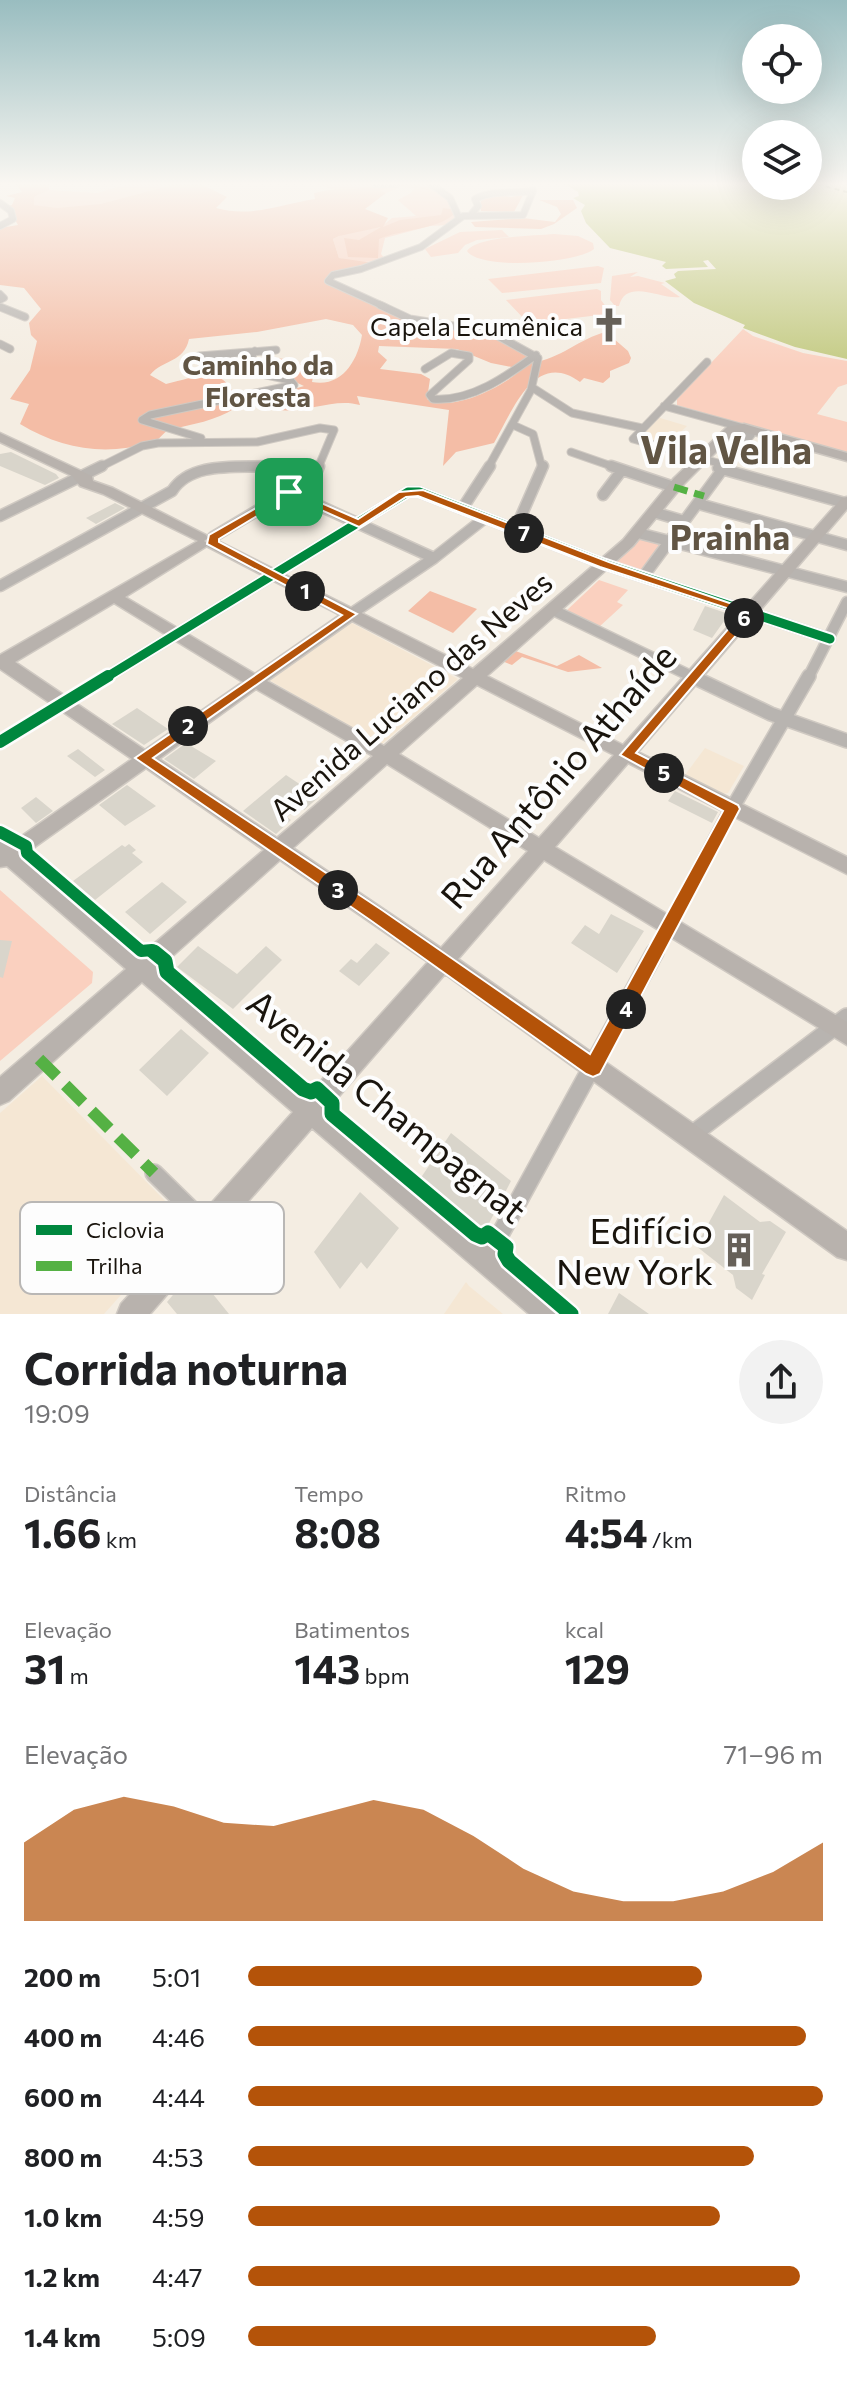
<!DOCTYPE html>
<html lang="pt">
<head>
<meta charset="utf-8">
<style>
	:root { --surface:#fff; --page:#f2f2f2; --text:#202124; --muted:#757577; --accent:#b45309 }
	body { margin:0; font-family:Commissioner,sans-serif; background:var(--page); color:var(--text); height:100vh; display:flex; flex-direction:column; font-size:30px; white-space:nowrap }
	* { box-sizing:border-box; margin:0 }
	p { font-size:26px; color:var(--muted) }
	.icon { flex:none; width:44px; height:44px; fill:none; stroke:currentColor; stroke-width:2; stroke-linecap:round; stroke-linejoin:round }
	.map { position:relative; height:1314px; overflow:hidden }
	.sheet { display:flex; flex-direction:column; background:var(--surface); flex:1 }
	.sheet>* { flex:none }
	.buttons { position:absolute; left:742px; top:24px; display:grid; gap:16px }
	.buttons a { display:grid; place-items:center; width:80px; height:80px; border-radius:50%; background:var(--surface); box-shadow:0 8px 32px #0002; font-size:40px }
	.pin { position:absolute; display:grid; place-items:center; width:68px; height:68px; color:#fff; margin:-34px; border-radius:16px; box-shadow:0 4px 12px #0006 }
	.km { position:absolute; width:40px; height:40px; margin:-20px; border-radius:50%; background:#222; color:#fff; font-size:22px; line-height:40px; text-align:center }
	.round { display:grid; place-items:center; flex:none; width:84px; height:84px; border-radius:42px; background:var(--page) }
	.headline { display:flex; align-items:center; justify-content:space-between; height:136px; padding:0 24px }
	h1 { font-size:44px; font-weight:700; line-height:60px }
	.figures { display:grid; grid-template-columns:repeat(3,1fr); gap:12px; height:136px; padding:8px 24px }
	.figures div { display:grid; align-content:center }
	.figures b { font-size:40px; font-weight:700 }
	.figures small { font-size:22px; font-weight:400 }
	.figures p { font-size:22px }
	.chart { height:224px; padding:16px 24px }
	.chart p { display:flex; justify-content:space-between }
	.chart svg { width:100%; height:144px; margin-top:8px; fill:var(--accent); opacity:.7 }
	ul { padding:0 24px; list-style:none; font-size:26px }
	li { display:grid; grid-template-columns:128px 96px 1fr; align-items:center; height:60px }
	li i { height:20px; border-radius:10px; background:var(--accent) }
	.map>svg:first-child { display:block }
</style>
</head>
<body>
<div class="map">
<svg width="847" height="1314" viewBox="0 0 847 1314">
	<rect width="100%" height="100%" fill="#f4ede2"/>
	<path fill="#f5e7d4" d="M657 417 687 426 664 448 636 438Z
		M350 622 458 679 381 745 269 680Z
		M705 748 744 766 728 793 722 794 685 775Z
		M42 1076 184 1220 183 1227 172 1239 163 1240 162 1249 104 1314H0V1113Z
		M466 1282 469 1286 503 1314H444Z"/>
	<path fill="#fad0bf" d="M128 184H176C138 196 74 218 34 205V197L49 190 97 193Z
		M316 184H428L450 198 456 217 449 225 430 226 385 238 381 254 385 259C368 263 356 263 339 258L333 239 345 233 381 227 392 218 416 216 398 200 411 193 414 188 400 187 386 193 338 191Z
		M502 230 509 237 477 240 465 245 458 253 431 257 425 249 460 232Z
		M554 234 578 236 593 243 594 249C577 263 481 271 467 251 477 236 535 236 554 234Z
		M598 266 604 268 601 283 502 293 488 279Z
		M638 272 630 277 638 276 665 283 661 284 680 297C662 300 626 277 619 306H615L610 300 612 276Z
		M597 289 601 291V300L610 312 608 314 532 323 526 321 506 300Z
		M743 329 753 336 803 353 847 361V384L838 387 817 414 847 422V455L677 405V399Z
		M639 539 662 545 643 571 637 572 614 562Z
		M599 580 628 590 617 602 623 605 599 627 566 611Z
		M0 890 93 972 92 983 0 1061Z"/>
	<path fill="#f4bda6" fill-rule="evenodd" d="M16 184H49V190L34 197V205L57 208 101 204 176 184H201L227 197 216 208C251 218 282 204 315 199L314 193 328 190 364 189 355 188 413 184 432 191 408 185 379 190 386 193 365 209 388 218 383 227 400 220 441 215 443 208 451 209 454 214C437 230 402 229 379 239L378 258 348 257 344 238 359 240 381 227 339 236 333 239 339 258 373 263 330 275 324 281 326 284 361 296 407 319 487 333 528 355 533 362C559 360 580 338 606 332L628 351 631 358 629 363 610 371V377L603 383 584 378 580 382C535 349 513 410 494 443L456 452 443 466 449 410 357 396 360 405C329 396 296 420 265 406L267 397 304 386 265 368 266 361C281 354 301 363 314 371L312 382C342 388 358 360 362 335L353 325 326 319 257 332 189 339C184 363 163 359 150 375L166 384C200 376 224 362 238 404L235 408C216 421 192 424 170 430 162 432 160 441 151 443 103 456 62 449 20 424L29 404 10 399 30 370 37 341 31 335 29 323 41 309 24 288 0 285V228L18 225 7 206 12 205 15 198 6 196 22 192ZM379 346 457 349 491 363 522 369C503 387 452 413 427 399L430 379 421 374 380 369 387 360 378 352Z
		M492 194 511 197 523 195 514 212 481 211V201Z
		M539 200H573L577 208 554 224 541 229 475 227 471 222 523 218 555 222 561 214 557 207Z
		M430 591 477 609 453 633 408 611Z
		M510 649 557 666 579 655 602 668 568 672 522 657 512 665 502 661Z"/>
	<path fill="#c4cb84" d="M565 184H847V359L795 347 743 328 745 325 694 303 665 281 676 278 674 274 678 271 716 269 708 260 703 261 708 267 666 269 662 266 666 262 610 248 586 223 581 211 585 205 573 198 579 196 578 192Z"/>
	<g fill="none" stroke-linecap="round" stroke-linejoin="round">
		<path stroke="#545b14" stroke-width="2" stroke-dasharray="5 4" stroke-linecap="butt" d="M817 184 847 192"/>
	</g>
	<path fill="#d9d5cb" d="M11 452 56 474 59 478 45 485 0 466V454Z
		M115 503 125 508 96 524 86 518Z
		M705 606 729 614 712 638 693 630Z
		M137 708 168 729 144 745 112 724Z
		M186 743 216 761 194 779 164 759Z
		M78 749 105 770 95 777 67 756Z
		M286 775 319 797 304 810 300 807 287 817 291 820 276 834 243 811Z
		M127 785 156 806 125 826 99 805Z
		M675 791 718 812 712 823 668 801Z
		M36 797 53 811 36 823 21 808Z
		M129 844 136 850 132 853 143 862 95 900 73 881 122 845 125 847Z
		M162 882 187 902 150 934 125 912Z
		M611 914 644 931 617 973 571 943 585 925 599 934Z
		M0 940 12 941 3 978 0 977Z
		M376 943 390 953 359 986 339 971 351 959 357 963Z
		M198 946 237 974 266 946 282 960 233 1009 177 967Z
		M181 1029 209 1053 167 1096 139 1070Z
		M451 1133 511 1181 487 1227 480 1228 420 1179Z
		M360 1192 399 1228 367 1269 361 1262 340 1289 314 1252Z
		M724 1195 760 1222 770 1221 786 1232 762 1274 765 1275 752 1300 736 1288 733 1275 696 1246Z
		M194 1270 200 1278 229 1314H177L167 1302Z
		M619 1293 649 1314H608Z"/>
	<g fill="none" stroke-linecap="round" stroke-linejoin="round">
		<g stroke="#cfc9c2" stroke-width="8">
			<path id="street-far4" d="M375 184H396
				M431 184 450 198 459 218
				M0 203 11 211 13 219 0 226
				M471 215 478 206 475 199C494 189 512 194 533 191
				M0 294 4 298 0 300
				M385 307 328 281 333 275 361 269 421 247 463 216 523 215 533 191"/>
		</g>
		<g stroke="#cfc9c2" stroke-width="9">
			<path id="street-far3" d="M380 305 410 319 491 332 538 358 531 390 488 468
				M0 307 25 317
				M0 344 10 349
				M199 356 276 350
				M707 362 633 439 725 465
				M425 369 451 353 469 356V360L430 395 433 399C471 402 507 376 536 355
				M533 388 572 413 642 428
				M664 406 744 428 751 435 723 468
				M513 425 533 434 542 468
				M201 438 142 420 150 415 294 385 290 380 243 370 255 351
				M571 452 617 468
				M98 468 142 446 158 443 257 442 320 428 334 430 318 468
				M242 468 270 466"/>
		</g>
		<g stroke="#cfc9c2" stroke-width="13">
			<path id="street-far2" d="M611 466 674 487
				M718 468 845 503
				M289 492 434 558
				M603 495 622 470
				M699 504 847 545
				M462 509 490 466
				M653 512 684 521
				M0 516 102 466
				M515 530 543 466
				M638 533 847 587
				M213 537 315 476 319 466
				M643 577 725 466
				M0 586 172 491C191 461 237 468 270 466
				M553 610 695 678
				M351 614 434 558 485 518
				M105 678 408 492H419L604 564 830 639
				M808 678 847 602"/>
		</g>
		<g stroke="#cfc9c2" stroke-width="16">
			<path id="street-far1" d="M691 676 771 714 847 741
				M0 742 108 676
				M654 954 726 819 809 676"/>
		</g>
		<g stroke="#cfc9c2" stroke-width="20">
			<path id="street" d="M689 1137 847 1017
				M154 1173 208 1226
				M497 1264V1240L655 952"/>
		</g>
		<g stroke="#cfc9c2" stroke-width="3">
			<path id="secondary" d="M744 424 847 453V461L744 432 735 433 684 484 633 546 487 676 623 745 842 498 847 497V509L638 752 847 857V874L628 763 555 847 847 1022V1045L544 860 458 959 847 1231V1260L837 1257 445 974 327 1110 561 1304 565 1314H529L312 1128 150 1314H117L121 1304 293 1112 142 982 9 1101 0 1105V1077L126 969 7 866 0 867V841L9 845 132 759 0 669V655L198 541 103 494 80 486 72 476 0 442V433L92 476 93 481 113 488 206 535 208 538 204 541 207 543 213 540 218 541 473 669 623 540 674 478 727 427ZM207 546 208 547 340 615 255 674 125 597ZM114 603 243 682 145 750 15 662ZM352 621 463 678 384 746 267 681ZM477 685 614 755 539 838 399 754ZM256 689 373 756 277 838 159 759ZM387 764 528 851 441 948 293 848ZM146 768 264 850 141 955 22 856ZM280 860 428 962 309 1094 158 969Z"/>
		</g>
		<use href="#street-far4" stroke="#b8b4b0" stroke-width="6"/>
		<use href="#street-far3" stroke="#b8b4b0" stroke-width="7"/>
		<use href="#street-far2" stroke="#b8b4b0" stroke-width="10"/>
		<use href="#street-far1" stroke="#b8b4b0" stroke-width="13"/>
		<use href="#street" stroke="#b8b4b0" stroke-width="17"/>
		<use href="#secondary" fill="#b8b2ad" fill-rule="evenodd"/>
		<path stroke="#55b144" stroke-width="7" stroke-dasharray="14 7" stroke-linecap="butt" d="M674 487 704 496"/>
		<path stroke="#55b144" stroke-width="12" stroke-dasharray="25 12" stroke-linecap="butt" d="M39 1059 154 1173"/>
		<g stroke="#fdfdfd" stroke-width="13">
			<path id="cycleway-far2" d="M105 678 408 492H419L604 564 830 639"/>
		</g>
		<g stroke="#fdfdfd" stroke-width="17">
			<path id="cycleway-far1" d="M0 742 108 676
				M0 832 26 846 27 853 141 951 152 950 156 954"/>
		</g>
		<g stroke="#fdfdfd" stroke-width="20">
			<path id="cycleway" d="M154 952 165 961 167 972 303 1089 311 1092 317 1089 332 1103V1114L475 1234 482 1237 488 1233 506 1247 505 1254 509 1261 571 1314"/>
		</g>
		<use href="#cycleway-far2" stroke="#00873e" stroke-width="9"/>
		<use href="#cycleway-far1" stroke="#00873e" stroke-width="12"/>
		<use href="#cycleway" stroke="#00873e" stroke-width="15"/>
	</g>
	<linearGradient id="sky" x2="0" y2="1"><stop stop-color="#99bdc0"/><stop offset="0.5" stop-color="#faf7f2"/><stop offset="1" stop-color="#faf7f2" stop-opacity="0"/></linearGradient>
	<rect width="847" height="368" fill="url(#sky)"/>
	<path fill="#b45309" stroke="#fff" stroke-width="2" fill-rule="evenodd" d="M289 489 358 519 399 492 423 490 609 562 756 612 636 753 738 805 740 809 600 1074 593 1077 586 1074 370 920 135 758 342 615 207 544 209 535ZM290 496 359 527 406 497 418 496 600 567 742 613 620 755 723 811 590 1054 382 910 153 758 357 614 219 542V539Z"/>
	<defs>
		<g id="church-bare" transform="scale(2.76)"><path d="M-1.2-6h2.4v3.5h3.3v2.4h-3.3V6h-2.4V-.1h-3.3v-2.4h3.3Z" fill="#666058" stroke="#fdfdfd" stroke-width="2.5" paint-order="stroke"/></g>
		<g id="building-bare" transform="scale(2.76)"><path d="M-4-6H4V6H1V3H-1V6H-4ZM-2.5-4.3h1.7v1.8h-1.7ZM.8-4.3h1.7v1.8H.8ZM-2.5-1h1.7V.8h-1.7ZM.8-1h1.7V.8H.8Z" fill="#666058" stroke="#fdfdfd" stroke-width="2.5" paint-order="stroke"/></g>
	</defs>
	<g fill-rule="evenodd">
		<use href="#church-bare" x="609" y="325"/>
		<use href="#building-bare" x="739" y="1250"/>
	</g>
	<g text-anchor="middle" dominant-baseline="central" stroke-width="8" stroke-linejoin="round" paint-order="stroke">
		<g font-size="26" fill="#19140d" stroke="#fdfdfd" text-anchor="end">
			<text x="583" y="325">Capela Ecumênica</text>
		</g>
		<g font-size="28" font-weight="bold" fill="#615544" stroke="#fdfdfd">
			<text x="258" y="364">Caminho da<tspan x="258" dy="32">Floresta</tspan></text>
		</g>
		<g font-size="30" fill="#19140d" stroke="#fdfdfd">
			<text transform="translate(410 695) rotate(-41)">Avenida Luciano das Neves</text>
		</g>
		<g font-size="34" font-weight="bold" fill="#615544" stroke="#fdfdfd">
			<text x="730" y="536">Prainha</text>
		</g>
		<g font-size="36" fill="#19140d" stroke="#fdfdfd">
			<text transform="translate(557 775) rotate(-49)">Rua Antônio Athaíde</text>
			<text transform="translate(388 1105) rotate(39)">Avenida Champagnat</text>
		</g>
		<g font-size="36" fill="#19140d" stroke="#fdfdfd" text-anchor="end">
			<text x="713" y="1229">Edifício<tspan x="713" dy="41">New York</tspan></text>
		</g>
		<g font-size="38" font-weight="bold" fill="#615544" stroke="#fdfdfd">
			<text x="726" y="448">Vila Velha</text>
		</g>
	</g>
	<rect x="20" y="1202" width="264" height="92" rx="12" fill="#fdfdfd" stroke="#b9b7b5" stroke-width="2"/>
	<rect x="36" y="1225" width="36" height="10" fill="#00873e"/>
	<rect x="36" y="1261" width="36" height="10" fill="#55b144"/>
	<g font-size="22" fill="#19140d">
		<text x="86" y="1238">Ciclovia</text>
		<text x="86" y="1274">Trilha</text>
	</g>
</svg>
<div class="buttons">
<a><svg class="icon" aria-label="locate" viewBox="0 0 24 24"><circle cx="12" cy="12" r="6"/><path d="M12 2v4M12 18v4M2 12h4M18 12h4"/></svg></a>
<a><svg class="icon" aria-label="layers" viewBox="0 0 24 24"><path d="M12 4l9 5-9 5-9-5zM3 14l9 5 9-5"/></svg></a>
</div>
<div class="pin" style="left:289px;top:492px;background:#1e9e55"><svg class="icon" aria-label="arrive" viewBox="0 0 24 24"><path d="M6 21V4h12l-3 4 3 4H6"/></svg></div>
<b class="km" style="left:305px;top:591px">1</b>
<b class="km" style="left:188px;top:726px">2</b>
<b class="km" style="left:338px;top:890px">3</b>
<b class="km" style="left:626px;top:1009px">4</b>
<b class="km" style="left:664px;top:773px">5</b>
<b class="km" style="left:744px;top:618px">6</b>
<b class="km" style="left:524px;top:533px">7</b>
</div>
<section class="sheet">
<div class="headline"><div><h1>Corrida noturna</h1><p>19:09</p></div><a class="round"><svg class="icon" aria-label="share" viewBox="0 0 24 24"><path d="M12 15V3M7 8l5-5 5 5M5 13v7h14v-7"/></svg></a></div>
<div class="figures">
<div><p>Distância</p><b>1.66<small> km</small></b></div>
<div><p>Tempo</p><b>8:08</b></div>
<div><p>Ritmo</p><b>4:54<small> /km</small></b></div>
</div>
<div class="figures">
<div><p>Elevação</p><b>31<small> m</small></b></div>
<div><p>Batimentos</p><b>143<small> bpm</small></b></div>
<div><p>kcal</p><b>129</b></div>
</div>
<div class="chart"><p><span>Elevação</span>71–96 m</p>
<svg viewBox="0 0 160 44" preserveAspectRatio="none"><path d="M0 44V20L10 10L20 6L30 9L40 14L50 15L60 11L70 7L80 10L90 18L100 28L110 35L120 38L130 38L140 35L150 29L160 20V44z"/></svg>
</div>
<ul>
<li><b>200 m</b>5:01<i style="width:79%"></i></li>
<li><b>400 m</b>4:46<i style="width:97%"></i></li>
<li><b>600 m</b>4:44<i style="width:100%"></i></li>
<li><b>800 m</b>4:53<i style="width:88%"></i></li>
<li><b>1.0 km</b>4:59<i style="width:82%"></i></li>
<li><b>1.2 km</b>4:47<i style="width:96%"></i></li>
<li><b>1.4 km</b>5:09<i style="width:71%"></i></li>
</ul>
</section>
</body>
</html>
